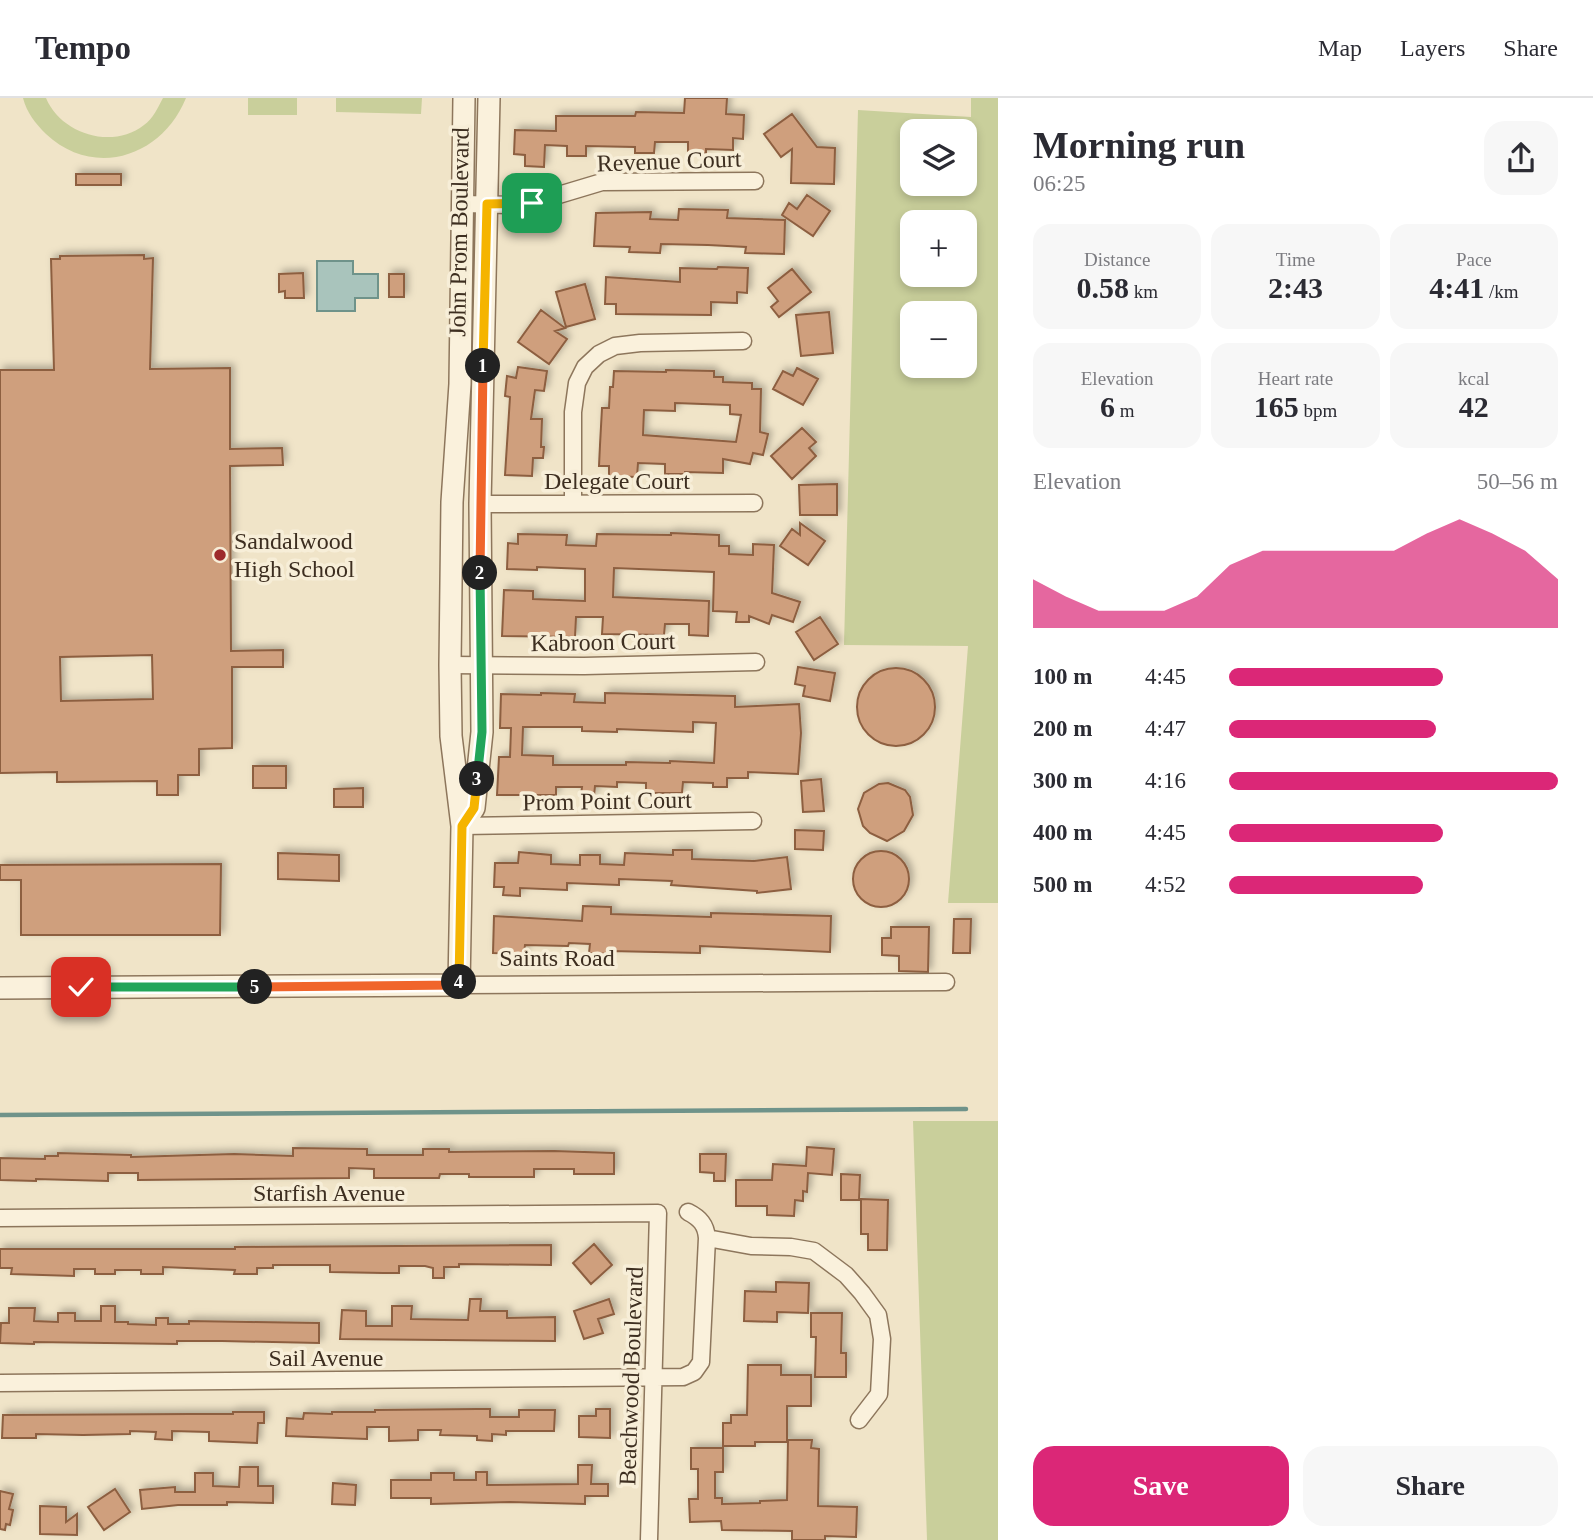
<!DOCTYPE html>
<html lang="en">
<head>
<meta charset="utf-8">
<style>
	:root { --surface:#fff; --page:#f7f7f7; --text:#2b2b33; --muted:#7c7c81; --line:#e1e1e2; --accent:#db2777 }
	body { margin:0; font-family:"Times New Roman",serif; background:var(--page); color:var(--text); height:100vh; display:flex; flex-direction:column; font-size:26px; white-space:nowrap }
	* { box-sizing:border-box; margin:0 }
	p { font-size:23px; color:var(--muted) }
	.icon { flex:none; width:38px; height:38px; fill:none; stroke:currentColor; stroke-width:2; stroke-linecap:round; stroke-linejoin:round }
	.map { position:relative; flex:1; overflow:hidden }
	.side { display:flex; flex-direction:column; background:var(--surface); width:595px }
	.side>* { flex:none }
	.controls { position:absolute; left:900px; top:21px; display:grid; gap:14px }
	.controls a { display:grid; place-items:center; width:77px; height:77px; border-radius:14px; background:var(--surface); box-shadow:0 4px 10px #0003; font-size:35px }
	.pin { position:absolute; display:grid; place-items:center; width:60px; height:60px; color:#fff; margin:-30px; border-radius:14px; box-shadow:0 4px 10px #0006 }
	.km { position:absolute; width:35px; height:35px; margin:-18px; border-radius:50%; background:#222; color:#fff; font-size:19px; line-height:35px; text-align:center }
	.round { display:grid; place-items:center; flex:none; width:74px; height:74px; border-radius:21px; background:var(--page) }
	.overview { display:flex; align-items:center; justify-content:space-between; height:119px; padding:0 35px }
	h1 { font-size:38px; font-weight:800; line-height:52px }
	.figures { display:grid; grid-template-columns:repeat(3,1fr); gap:10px; height:119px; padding:7px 35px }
	.figures div { display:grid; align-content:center; border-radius:18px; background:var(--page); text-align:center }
	.figures b { font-size:30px; font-weight:800 }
	.figures small { font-size:19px; font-weight:400 }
	.figures p { font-size:19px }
	.chart { height:196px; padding:14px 35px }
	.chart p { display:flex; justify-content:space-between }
	.chart svg { width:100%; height:126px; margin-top:7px; fill:var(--accent); opacity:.7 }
	.cta { display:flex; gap:14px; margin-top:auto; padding:14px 35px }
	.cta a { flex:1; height:80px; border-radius:21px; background:var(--accent); color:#fff; font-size:28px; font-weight:800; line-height:80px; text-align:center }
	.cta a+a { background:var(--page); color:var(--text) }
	ul { padding:0 35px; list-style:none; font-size:23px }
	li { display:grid; grid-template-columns:112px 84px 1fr; align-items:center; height:52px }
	li i { height:18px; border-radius:9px; background:var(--accent) }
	header { display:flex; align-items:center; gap:42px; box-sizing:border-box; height:98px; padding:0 35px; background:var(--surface); border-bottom:2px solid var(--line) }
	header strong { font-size:33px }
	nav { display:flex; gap:38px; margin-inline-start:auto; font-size:24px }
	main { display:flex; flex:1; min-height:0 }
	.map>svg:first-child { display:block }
</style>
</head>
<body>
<header>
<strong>Tempo</strong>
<nav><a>Map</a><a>Layers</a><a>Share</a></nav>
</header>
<main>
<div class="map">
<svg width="998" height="1442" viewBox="0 0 998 1442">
	<defs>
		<filter id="shadow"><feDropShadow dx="3.5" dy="-3.5" stdDeviation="3.5" flood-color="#0004"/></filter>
	</defs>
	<rect width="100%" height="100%" fill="#f0e4c8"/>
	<path fill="#c9cf9b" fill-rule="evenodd" d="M23 0H46C61 36 112 52 144 27 153 21 158 9 163 0H186C162 59 94 81 46 36 35 25 27 15 23 0Z
		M248 0H297V17H248Z
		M336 0H422L421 16 336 14Z
		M971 0H998V805H948L968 548 844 547 858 12 971 19ZM912 33H964V86H912ZM912 124H964V177H912ZM912 215H964V268H912Z
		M913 1023H998V1442H927Z"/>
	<path fill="#a9c4bc" stroke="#6f938a" stroke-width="2" d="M317 163H353V176H378V200H355V213H317Z"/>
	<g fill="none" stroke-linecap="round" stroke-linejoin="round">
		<path stroke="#6f938a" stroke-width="4.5" d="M0 1017 966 1011"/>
	</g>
	<path fill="#cf9f7d" stroke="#8d5f41" stroke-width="2" fill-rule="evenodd" filter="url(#shadow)" d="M685 0H727L726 16 744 17 743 41 733 40V52L706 51V55L688 54V44H655L654 55H635V49L586 48V58H567V48L545 47 544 69 525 68V57L514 56 515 32 556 33V18H635L636 14 684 15Z
		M792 16 817 49 835 50 834 86 791 85 792 51 781 59 764 36Z
		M76 76H121V87H76Z
		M807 97 830 113 813 138 782 117 789 105 797 111Z
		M679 111 728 112 727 120 785 122 784 156 745 155 746 149 708 147 661 146 660 155 629 154 630 149 594 148 596 115 651 114 650 121 678 122Z
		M144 157V161L153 160 150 271 230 270V351L282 350 283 367 230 368 231 553 283 552V569H232V650L199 651V677H178V697H157V683L57 684V674L0 675V272H54L51 161H60V158ZM152 557 153 601 61 603 60 559Z
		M718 169 748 170 747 195 737 194V205L711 204V217L616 216V206H605L606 179 680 184V170L717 171Z
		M792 171 811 194 779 219 771 209 778 203 768 190Z
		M303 175 304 200H285V193L279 194V176Z
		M389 176H404V199H389Z
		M585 186 595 221 566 229 556 194Z
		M541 212 565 230 555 233 567 241 549 266 518 244Z
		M829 214 833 255 801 258 796 217Z
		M518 269 547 273 544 293 535 292 531 321H542L541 349H544L543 360H533L532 378 505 377 510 299 505 298 507 278 516 280Z
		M797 270 818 281 803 307 773 291 783 273 793 278Z
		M666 272 714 273V279H723V284L752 285V291H761L760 334 768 336 763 357 753 355 750 366 723 361V375L685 374V376H665V366L638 365 637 379 609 378V368H599L600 347 602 310H609L610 289H613L614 273 666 274ZM675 305 730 307V316L741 317 736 344 643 337 644 312 675 313Z
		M802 330 816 344 809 350 816 358 792 381 771 358Z
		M837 386V417H800L799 387Z
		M800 425 825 443 808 467 780 448 792 431 800 437Z
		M671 435 719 437V448H729V456L753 457V446L774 447 772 495 800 504 793 524 772 517 769 526 749 518V524H736L737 514 713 513 714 474 614 470 613 499 709 503 708 538 689 537V526H665L664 537 602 536 603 519H576L575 539 502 538 504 492 533 493V501L585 503V471L537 469V472L507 471 508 445 518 446V436L567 437 566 447 596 448 597 436 671 437Z
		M820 519 838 546 814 562 796 534Z
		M798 569 835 575 830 603 803 598 805 588 795 586Z
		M857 609a39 39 0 1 1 78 0a39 39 0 1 1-78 0Z
		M541 595 575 596 574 604 605 605V595L735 598V609L799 606 801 635 798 676 748 674V680H727V689H713V685L683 684 682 695H646V685L617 684V689L595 688 594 698 581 697 582 689H556V697H497L499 659H510L511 630H500L501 596 541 597ZM693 624 716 625 714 665 670 663V665L626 664V667H553V658L522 657 523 629H582V633L617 634V631L693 634Z
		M253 668H286V690H253Z
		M821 681 824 713 803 714 801 683Z
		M888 685 905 692 910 699 913 717 904 733 887 743 870 735 863 728 858 711 864 695 879 686Z
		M363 690V709H334V691Z
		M795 732 824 733 823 752 795 751Z
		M673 752H692V761L754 763 787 759 791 791 757 795V793L671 787 672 783 619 781V787L567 785V792L520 790V798L503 797 504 789H494L495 765H518L519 754 551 757V766L580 767V757H600V766L624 767 625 755 673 757Z
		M853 781a28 28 0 1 1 56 0a28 28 0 1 1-56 0Z
		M278 755 339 757V783L278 781Z
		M221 766 220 837H21V782H0V767Z
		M583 808 611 809V816L711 819V815L831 818 830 854 700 848V855L610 853V856L589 855 590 846 569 845 568 848 525 847 524 856 493 855 494 818 582 823Z
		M954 821H971L970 855H953Z
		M891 829H929L928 874 899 873V858L882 857V840H891Z
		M807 1049 834 1051 832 1077 808 1075 807 1094 803 1093V1103L795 1102 794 1118 767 1117V1108H736V1082H772L773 1066 806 1068Z
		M293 1050 367 1051V1057H423V1051H449V1054L554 1053 614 1055V1076H574V1071H534V1079H469V1076H440L439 1080H374V1071L349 1070V1080L138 1082V1075H108V1083L36 1081V1083L0 1082V1060L45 1061V1058H58V1055L131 1057V1059L234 1056 293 1058Z
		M700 1056H726L725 1083H714V1075L700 1074Z
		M841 1076 860 1077 859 1102H841Z
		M861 1101 888 1102 887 1152H868V1136H861Z
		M594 1146 612 1167 591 1186 573 1165Z
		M551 1147V1167L459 1166V1169H444V1180H433V1170L425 1168H399V1175H383L330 1174V1167H273V1170H257V1176H234L235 1172 163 1169V1176H141V1172H115V1176H95V1171H74V1178L11 1176 12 1170H0V1151H235V1149Z
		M776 1184 809 1185 808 1215 777 1214V1224L744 1223 745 1193 776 1194Z
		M470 1201H481L480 1213H507V1220L555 1219V1243L340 1241 342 1212 366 1213V1228H392V1208H412L411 1221 468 1222Z
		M609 1201 614 1216 598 1221 603 1235 584 1241 574 1213Z
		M101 1208H115V1224H128V1226L156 1227V1220H168V1226H189V1223L319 1225V1245L222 1243H177V1246L34 1244V1246L0 1245 1 1225H9V1210H35L34 1223 58 1224V1215H75V1223H101Z
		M811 1215H842L841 1255H846V1279H815L816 1239H811Z
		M748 1267H781V1277H811V1308H787V1344H755V1348H723V1325H731V1317H747Z
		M477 1311H490V1319H519V1312H555L554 1333H506V1337L492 1336V1343L477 1342V1338L440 1337 441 1332H418V1342L389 1343V1329H367V1341L286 1338 287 1320 303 1321 304 1315 332 1316V1314H375V1312Z
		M596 1311H610V1340L579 1339V1318H596Z
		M233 1314H264V1325H258L257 1345 209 1343V1334L172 1333V1342L155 1341 156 1334 130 1333V1336L83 1337 36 1336V1340H2L3 1317 190 1316H233Z
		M788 1342H812L811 1350 819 1351 818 1408 857 1409 856 1439 825 1438V1442H792V1433L722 1432 721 1423 690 1424 689 1401H698V1371H691V1350H723V1374H715V1400H722V1406L760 1405V1403L787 1402Z
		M578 1367H592L591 1386H608V1398H585V1406L510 1404 431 1406V1400H391V1382H431V1375H454V1382H476V1374H487V1387L578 1386Z
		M240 1369H258V1388H273V1405L227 1404V1407H178L142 1411 140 1392 175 1389V1394H195V1375H213V1388L239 1389Z
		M333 1385 356 1387 355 1407 332 1406Z
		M115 1391 130 1414 104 1432 88 1409Z
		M0 1393 13 1396 9 1411 13 1412 10 1427 6 1426 5 1432 0 1431Z
		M40 1408 66 1409V1424L77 1416V1437L40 1436Z"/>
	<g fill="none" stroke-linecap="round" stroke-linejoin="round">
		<g stroke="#8d765c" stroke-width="19">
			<path id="minor" d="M462 106 513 107 532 105 602 84 755 83
				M573 405V314L577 285 585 269 599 256 615 248 640 245 743 243
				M480 406 754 405
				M450 567 584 568 756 564
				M462 728 753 723
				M459 887 946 884
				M0 1120 658 1115 649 1442
				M707 1140 751 1148 791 1149 814 1153 846 1177 862 1195 878 1217 882 1241 879 1296 859 1322
				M0 1285 683 1279 694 1274 701 1264 707 1140C706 1127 700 1120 688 1114"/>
		</g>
		<g stroke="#8d765c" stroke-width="24">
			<path id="tertiary" d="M462 728 474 710 482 634 480 406 489 0
				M0 890 459 887 462 728 451 638 450 567 452 404 460 286 464 0"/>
		</g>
		<use href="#minor" stroke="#faf1dc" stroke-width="16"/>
		<use href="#tertiary" stroke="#faf1dc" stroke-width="21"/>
	</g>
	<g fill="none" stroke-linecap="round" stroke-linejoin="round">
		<g stroke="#fff" stroke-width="14">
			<path id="split-1" d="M483 268 487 106 532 105"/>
		</g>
		<g stroke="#fff" stroke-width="14">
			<path id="split-2" d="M480 475 483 268"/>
		</g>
		<g stroke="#fff" stroke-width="14">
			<path id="split-3" d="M477 681 482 634 480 475"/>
		</g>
		<g stroke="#fff" stroke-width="14">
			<path id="split-4" d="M459 884 462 728 474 710 477 681"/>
		</g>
		<g stroke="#fff" stroke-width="14">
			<path id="split-5" d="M255 889 459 887V884"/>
		</g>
		<g stroke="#fff" stroke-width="14">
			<path id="split-6" d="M81 889H255"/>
		</g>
		<use href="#split-1" stroke="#f5b400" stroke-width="9"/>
		<use href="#split-2" stroke="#f0652b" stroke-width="9"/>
		<use href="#split-3" stroke="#22a559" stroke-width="9"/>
		<use href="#split-4" stroke="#f5b400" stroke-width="9"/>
		<use href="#split-5" stroke="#f0652b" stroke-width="9"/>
		<use href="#split-6" stroke="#22a559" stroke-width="9"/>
	</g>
	<circle fill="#9e2a2b" stroke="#f7eed8" stroke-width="2.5" cx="220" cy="457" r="7"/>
	<g text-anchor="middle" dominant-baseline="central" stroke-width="7" stroke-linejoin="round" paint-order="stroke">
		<g font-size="24" fill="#3d2e20" stroke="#f7eed8">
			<text transform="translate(669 63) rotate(-2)">Revenue Court</text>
			<text transform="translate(459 134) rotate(-89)">John Prom Boulevard</text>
			<text x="617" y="383">Delegate Court</text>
			<text transform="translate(603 544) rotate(-1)">Kabroon Court</text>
			<text transform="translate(607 703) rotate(-1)">Prom Point Court</text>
			<text x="557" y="860">Saints Road</text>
			<text x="329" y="1095">Starfish Avenue</text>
			<text x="326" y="1260">Sail Avenue</text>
			<text transform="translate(631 1278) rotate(-88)">Beachwood Boulevard</text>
		</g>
		<g font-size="24" fill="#3d2e20" stroke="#f7eed8" text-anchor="start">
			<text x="234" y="443">Sandalwood<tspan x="234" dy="28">High School</tspan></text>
		</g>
	</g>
</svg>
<div class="controls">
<a><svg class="icon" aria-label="layers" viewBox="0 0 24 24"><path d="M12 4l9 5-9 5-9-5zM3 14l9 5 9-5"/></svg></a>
<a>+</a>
<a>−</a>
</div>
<div class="pin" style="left:532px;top:105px;background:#1e9e55"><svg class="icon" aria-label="arrive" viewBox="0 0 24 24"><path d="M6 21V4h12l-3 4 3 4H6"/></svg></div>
<div class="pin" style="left:81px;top:889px;background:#d93025"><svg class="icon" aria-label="check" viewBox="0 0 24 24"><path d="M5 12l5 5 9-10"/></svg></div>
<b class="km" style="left:483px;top:268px">1</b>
<b class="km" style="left:480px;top:475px">2</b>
<b class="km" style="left:477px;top:681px">3</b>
<b class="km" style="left:459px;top:884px">4</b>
<b class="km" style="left:255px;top:889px">5</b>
</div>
<section class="side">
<div class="overview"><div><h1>Morning run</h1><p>06:25</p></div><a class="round"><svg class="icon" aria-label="share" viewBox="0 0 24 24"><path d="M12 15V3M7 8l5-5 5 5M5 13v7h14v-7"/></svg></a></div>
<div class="figures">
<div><p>Distance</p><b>0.58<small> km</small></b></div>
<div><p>Time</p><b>2:43</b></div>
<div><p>Pace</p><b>4:41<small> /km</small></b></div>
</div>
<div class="figures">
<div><p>Elevation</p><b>6<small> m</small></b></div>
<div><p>Heart rate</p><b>165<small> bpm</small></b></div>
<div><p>kcal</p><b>42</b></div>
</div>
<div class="chart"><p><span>Elevation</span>50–56 m</p>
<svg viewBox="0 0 160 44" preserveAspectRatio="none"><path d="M0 44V27L10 33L20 38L30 38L40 38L50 33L60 22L70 17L80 17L90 17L100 17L110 17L120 11L130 6L140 11L150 17L160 27V44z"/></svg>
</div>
<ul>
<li><b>100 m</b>4:45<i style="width:65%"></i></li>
<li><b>200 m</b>4:47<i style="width:63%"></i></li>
<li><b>300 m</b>4:16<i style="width:100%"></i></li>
<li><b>400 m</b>4:45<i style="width:65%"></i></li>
<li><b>500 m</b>4:52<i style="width:59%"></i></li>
</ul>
<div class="cta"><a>Save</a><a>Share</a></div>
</section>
</main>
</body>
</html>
